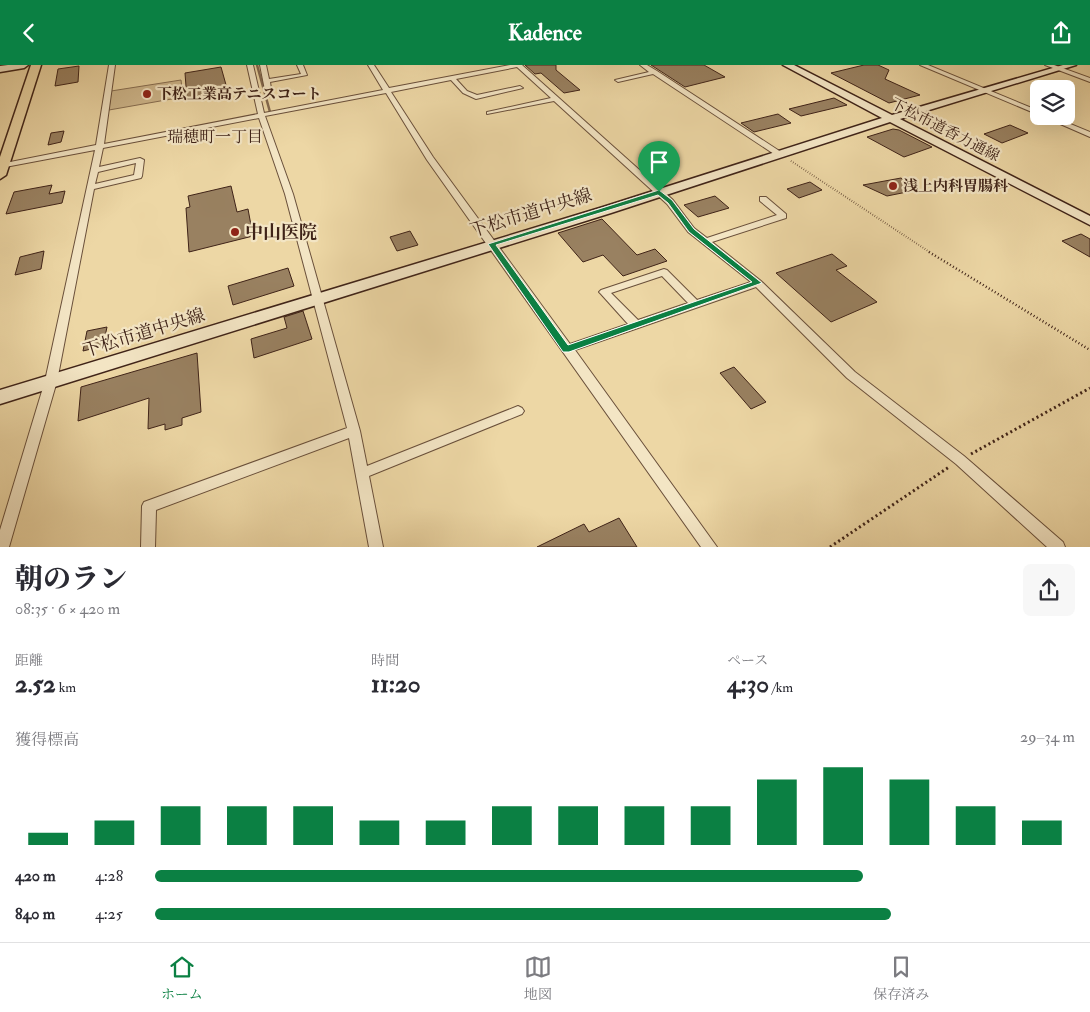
<!DOCTYPE html>
<html lang="ja">
<head>
<meta charset="utf-8">
<style>
	:root { --surface:#fff; --page:#f7f7f7; --text:#2b2b33; --muted:#7c7c81; --line:#e1e1e2; --accent:#0b8043 }
	body { margin:0; font-family:"IM FELL Double Pica","Noto Serif JP",serif; background:var(--page); color:var(--text); height:100vh; display:flex; flex-direction:column; font-size:19px; white-space:nowrap }
	* { box-sizing:border-box; margin:0 }
	p { font-size:16px; color:var(--muted) }
	.icon { flex:none; width:28px; height:28px; fill:none; stroke:currentColor; stroke-width:2; stroke-linecap:round; stroke-linejoin:round }
	.map { position:relative; height:482px; overflow:hidden }
	.sheet { display:flex; flex-direction:column; background:var(--surface); flex:1 }
	.sheet>* { flex:none }
	.fabs { position:absolute; left:1030px; top:15px; display:grid; gap:10px }
	.fabs a { display:grid; place-items:center; width:45px; height:45px; border-radius:8px; background:var(--surface); box-shadow:0 5px 20px #0002; font-size:25px }
	.pin { position:absolute; display:grid; place-items:center; width:42px; height:42px; color:#fff; margin:-51px -21px; border-radius:50% 50% 50% 0; rotate:-45deg; box-shadow:0 0 5px #0007 }
	.pin .icon { rotate:45deg }
	.round { display:grid; place-items:center; flex:none; width:52px; height:52px; border-radius:8px; background:var(--page) }
	.overview { display:flex; align-items:center; justify-content:space-between; height:85px; padding:0 15px }
	h1 { font-size:28px; font-weight:800; line-height:38px }
	.metrics { display:grid; grid-template-columns:repeat(3,1fr); gap:8px; height:85px; padding:5px 15px }
	.metrics div { display:grid; align-content:center }
	.metrics b { font-size:25px; font-weight:800 }
	.metrics small { font-size:14px; font-weight:400 }
	.metrics p { font-size:14px }
	.chart { height:140px; padding:10px 15px }
	.chart p { display:flex; justify-content:space-between }
	.chart svg { width:100%; height:90px; margin-top:5px; stroke:var(--accent); stroke-width:6 }
	ul { padding:0 15px; list-style:none; font-size:16px }
	li { display:grid; grid-template-columns:80px 60px 1fr; align-items:center; height:38px }
	li i { height:12px; border-radius:6px; background:var(--accent) }
	header { display:flex; justify-content:space-between; align-items:center; height:65px; padding:0 15px; background:var(--accent); color:#fff; font-size:22px; font-weight:800 }
	.dock { display:flex; justify-content:space-around; align-items:center; height:70px; border-top:1px solid var(--line); background:var(--surface); font-size:14px; color:var(--muted) }
	.dock a { display:grid; justify-items:center; gap:2px }
	.dock .selected { color:var(--accent) }
	.map>svg:first-child { display:block }
</style>
</head>
<body>
<header><svg class="icon" aria-label="back" viewBox="0 0 24 24"><path d="M15 5l-7 7 7 7"/></svg>Kadence<svg class="icon" aria-label="share" viewBox="0 0 24 24"><path d="M12 15V3M7 8l5-5 5 5M5 13v7h14v-7"/></svg></header>
<div class="map">
<svg width="1090" height="482" viewBox="0 0 1090 482">
	<rect width="100%" height="100%" fill="#edd7a5"/>
	<filter id="stains"><feTurbulence type="fractalNoise" baseFrequency=".004" numOctaves="4"/><feColorMatrix values="0 0 0 0 .2 0 0 0 0 .09 0 0 0 0 .02 0 0 0 .5 -.17"/></filter>
	<radialGradient id="worn" r=".72"><stop offset=".6" stop-color="#630" stop-opacity="0"/><stop offset="1" stop-color="#630" stop-opacity=".3"/></radialGradient>
	<path fill="#cfb88d" stroke="#876e52" d="M181 15 183 32 109 45 111 26Z"/>
	<g fill="none" stroke-linecap="round" stroke-linejoin="round">
		<path stroke="#846a50" stroke-width="2.5" d="M257 0 270 47"/>
	</g>
	<path fill="#998161" stroke="#3f2318" d="M525 0H556V5L580 25 564 28 541 8 535 9Z
		M651 0H704L725 12 685 22Z
		M864 0H878L889 5 885 14 920 30 889 38 831 8Z
		M79 1 78 17 55 21 58 4Z
		M221 2 228 27 187 35 185 8Z
		M834 33 847 40 801 51 789 44Z
		M778 49 791 58 754 67 741 58Z
		M1010 60 1028 68 1002 78 984 69Z
		M893 64 899 65 932 82 904 92 867 72Z
		M64 66 61 77 48 80 51 68Z
		M901 113 917 125 887 131 863 120Z
		M810 117 822 125 799 133 787 124Z
		M52 120 49 129 65 126 62 138 6 149 14 127Z
		M231 121 237 147 248 144 253 171 189 187 186 143 190 142 188 131Z
		M715 131 729 143 698 152 684 140Z
		M602 154 637 190 655 184 667 196 623 211 603 190 583 197 558 168Z
		M410 166 418 180 397 186 390 172Z
		M1081 169 1090 174V192L1062 176Z
		M44 186 41 204 15 210 20 192Z
		M832 189 847 201 836 205 877 237 831 257 776 208Z
		M288 203 294 221 233 240 228 221Z
		M303 246 312 274 254 293 251 274 287 263 284 252Z
		M107 262 103 281 83 286 87 266Z
		M197 288 201 347 182 353V360L165 365V359L148 364 149 333 78 356 81 322Z
		M734 302 766 337 751 344 720 308Z
		M619 453 637 482H537L584 459 589 467Z"/>
	<g fill="none" stroke-linecap="round" stroke-linejoin="round">
		<g stroke="#6a503b" stroke-width="2">
			<path id="street" d="M109 0H115L104 79 258 49 247 0H253L264 48 383 25 368 0H374L389 23 510 0H522L673 135 694 163 707 173 777 150 760 136V132H766L786 149V153L712 177 761 216 855 307 964 391 1063 477 1065 482H1047L956 399 847 313 756 222 575 285 717 482H701L427 95 386 28 265 51 293 129 360 366 367 401 518 341 522 343 524 346 522 349 369 411 383 482H369L349 373 156 445 155 482H141L142 441 144 437 347 363 285 129 259 53 103 83 99 102 140 93 144 95 142 111 141 113 94 124 57 316 9 482H0V465L45 316 95 85 0 103V99L96 80ZM517 2 551 33 487 47V49L554 36 667 139 688 167 751 217 697 235 667 205 664 204 601 225 599 227 601 229 628 259 570 279 433 92 391 27 451 15 463 28 476 34 523 23 520 21 477 30 467 26 456 14ZM136 98 134 110 95 119 98 107ZM662 211 688 238 638 255 611 228Z
				M260 0H266L269 14 301 9 297 0H303L307 10 270 17 272 30 269 32 266 30Z
				M640 0H647L657 6 784 89 783 91H777L653 9 618 17 615 15 649 7Z
				M920 0H928L1039 46V50Z
				M1045 0H1054L1090 13V17Z
				M1042 51H1051L1090 67V72Z"/>
		</g>
		<g stroke="#3f2318" stroke-width="3">
			<path id="secondary" d="M8 0H28L24 3 0 7V1Z
				M783 0H794L892 50 1063 0H1076L900 54 1090 151V160L890 57 611 148 0 339V325L603 142 882 53Z"/>
		</g>
		<g stroke="#3f2318" stroke-width="3">
			<path id="primary" d="M31 0H41L6 110 0 114V92Z"/>
		</g>
		<path stroke="#3f2318" stroke-width="2" stroke-dasharray="0.5 2" stroke-linecap="butt" d="M791 96 931 188"/>
		<path stroke="#3f2318" stroke-width="2.5" stroke-dasharray="1 2.5" stroke-linecap="butt" d="M929 187 1090 285"/>
		<path stroke="#3f2318" stroke-width="3" stroke-dasharray="2 3" stroke-linecap="butt" d="M971 389 1090 323
			M830 482 949 402"/>
		<use href="#street" fill="#f3e5c4" fill-rule="evenodd"/>
		<use href="#secondary" fill="#f3e5c4" fill-rule="evenodd"/>
		<use href="#primary" fill="#edd7a5" fill-rule="evenodd"/>
	</g>
	<path fill="#0b8043" stroke="#fff" fill-rule="evenodd" d="M659 125 672 135 694 164 762 218 569 287H563L488 179ZM658 130 668 138 689 167 752 217 568 280 496 180Z"/>
	<g fill="#8f2418" stroke="#f3e5c4" stroke-width="2">
		<circle cx="147" cy="29" r="5"/>
		<circle cx="893" cy="121" r="5"/>
		<circle cx="235" cy="167" r="5"/>
	</g>
	<g text-anchor="middle" dominant-baseline="central" stroke-width="4.5" stroke-linejoin="round" paint-order="stroke">
		<g font-size="15" font-weight="bold" fill="#3f2318" stroke="#f3e5c4" text-anchor="start">
			<text x="157" y="29">下松工業高テニスコート</text>
			<text x="903" y="121">浅上内科胃腸科</text>
		</g>
		<g font-size="15" fill="#3f2318" stroke="#f3e5c4">
			<text transform="translate(945 65) rotate(27)">下松市道香力通線</text>
		</g>
		<g font-size="16" fill="#3f2318" stroke="#f3e5c4">
			<text x="215" y="72">瑞穂町一丁目</text>
		</g>
		<g font-size="18" fill="#3f2318" stroke="#f3e5c4">
			<text transform="translate(531 148) rotate(-17)">下松市道中央線</text>
			<text transform="translate(144 268) rotate(-17)">下松市道中央線</text>
		</g>
		<g font-size="18" font-weight="bold" fill="#3f2318" stroke="#f3e5c4" text-anchor="start">
			<text x="245" y="167">中山医院</text>
		</g>
	</g>
	<rect width="100%" height="100%" filter="url(#stains)"/>
	<rect width="100%" height="100%" fill="url(#worn)"/>
</svg>
<div class="fabs">
<a><svg class="icon" aria-label="layers" viewBox="0 0 24 24"><path d="M12 4l9 5-9 5-9-5zM3 14l9 5 9-5"/></svg></a>
</div>
<div class="pin" style="left:659px;top:127px;background:#1e9e55"><svg class="icon" aria-label="arrive" viewBox="0 0 24 24"><path d="M6 21V4h12l-3 4 3 4H6"/></svg></div>
</div>
<section class="sheet">
<div class="overview"><div><h1>朝のラン</h1><p>08:35 · 6 × 420 m</p></div><a class="round"><svg class="icon" aria-label="share" viewBox="0 0 24 24"><path d="M12 15V3M7 8l5-5 5 5M5 13v7h14v-7"/></svg></a></div>
<div class="metrics">
<div><p>距離</p><b>2.52<small> km</small></b></div>
<div><p>時間</p><b>11:20</b></div>
<div><p>ペース</p><b>4:30<small> /km</small></b></div>
</div>
<div class="chart"><p><span>獲得標高</span>29–34 m</p>
<svg viewBox="0 0 160 44" preserveAspectRatio="none"><path d="M5 44V38M15 44V32M25 44V25M35 44V25M45 44V25M55 44V32M65 44V32M75 44V25M85 44V25M95 44V25M105 44V25M115 44V12M125 44V6M135 44V12M145 44V25M155 44V32"/></svg>
</div>
<ul>
<li><b>420 m</b>4:28<i style="width:77%"></i></li>
<li><b>840 m</b>4:25<i style="width:80%"></i></li>
</ul>
</section>
<nav class="dock">
<a class="selected"><svg class="icon" aria-label="home" viewBox="0 0 24 24"><path d="M3 11l9-7 9 7M6 9v11h12V9"/></svg>ホーム</a>
<a><svg class="icon" aria-label="map" viewBox="0 0 24 24"><path d="M3 6l6-2 6 2 6-2v14l-6 2-6-2-6 2zM9 4v14M15 6v14"/></svg>地図</a>
<a><svg class="icon" aria-label="saved" viewBox="0 0 24 24"><path d="M7 4h10v16l-5-4-5 4z"/></svg>保存済み</a>
</nav>
</body>
</html>
